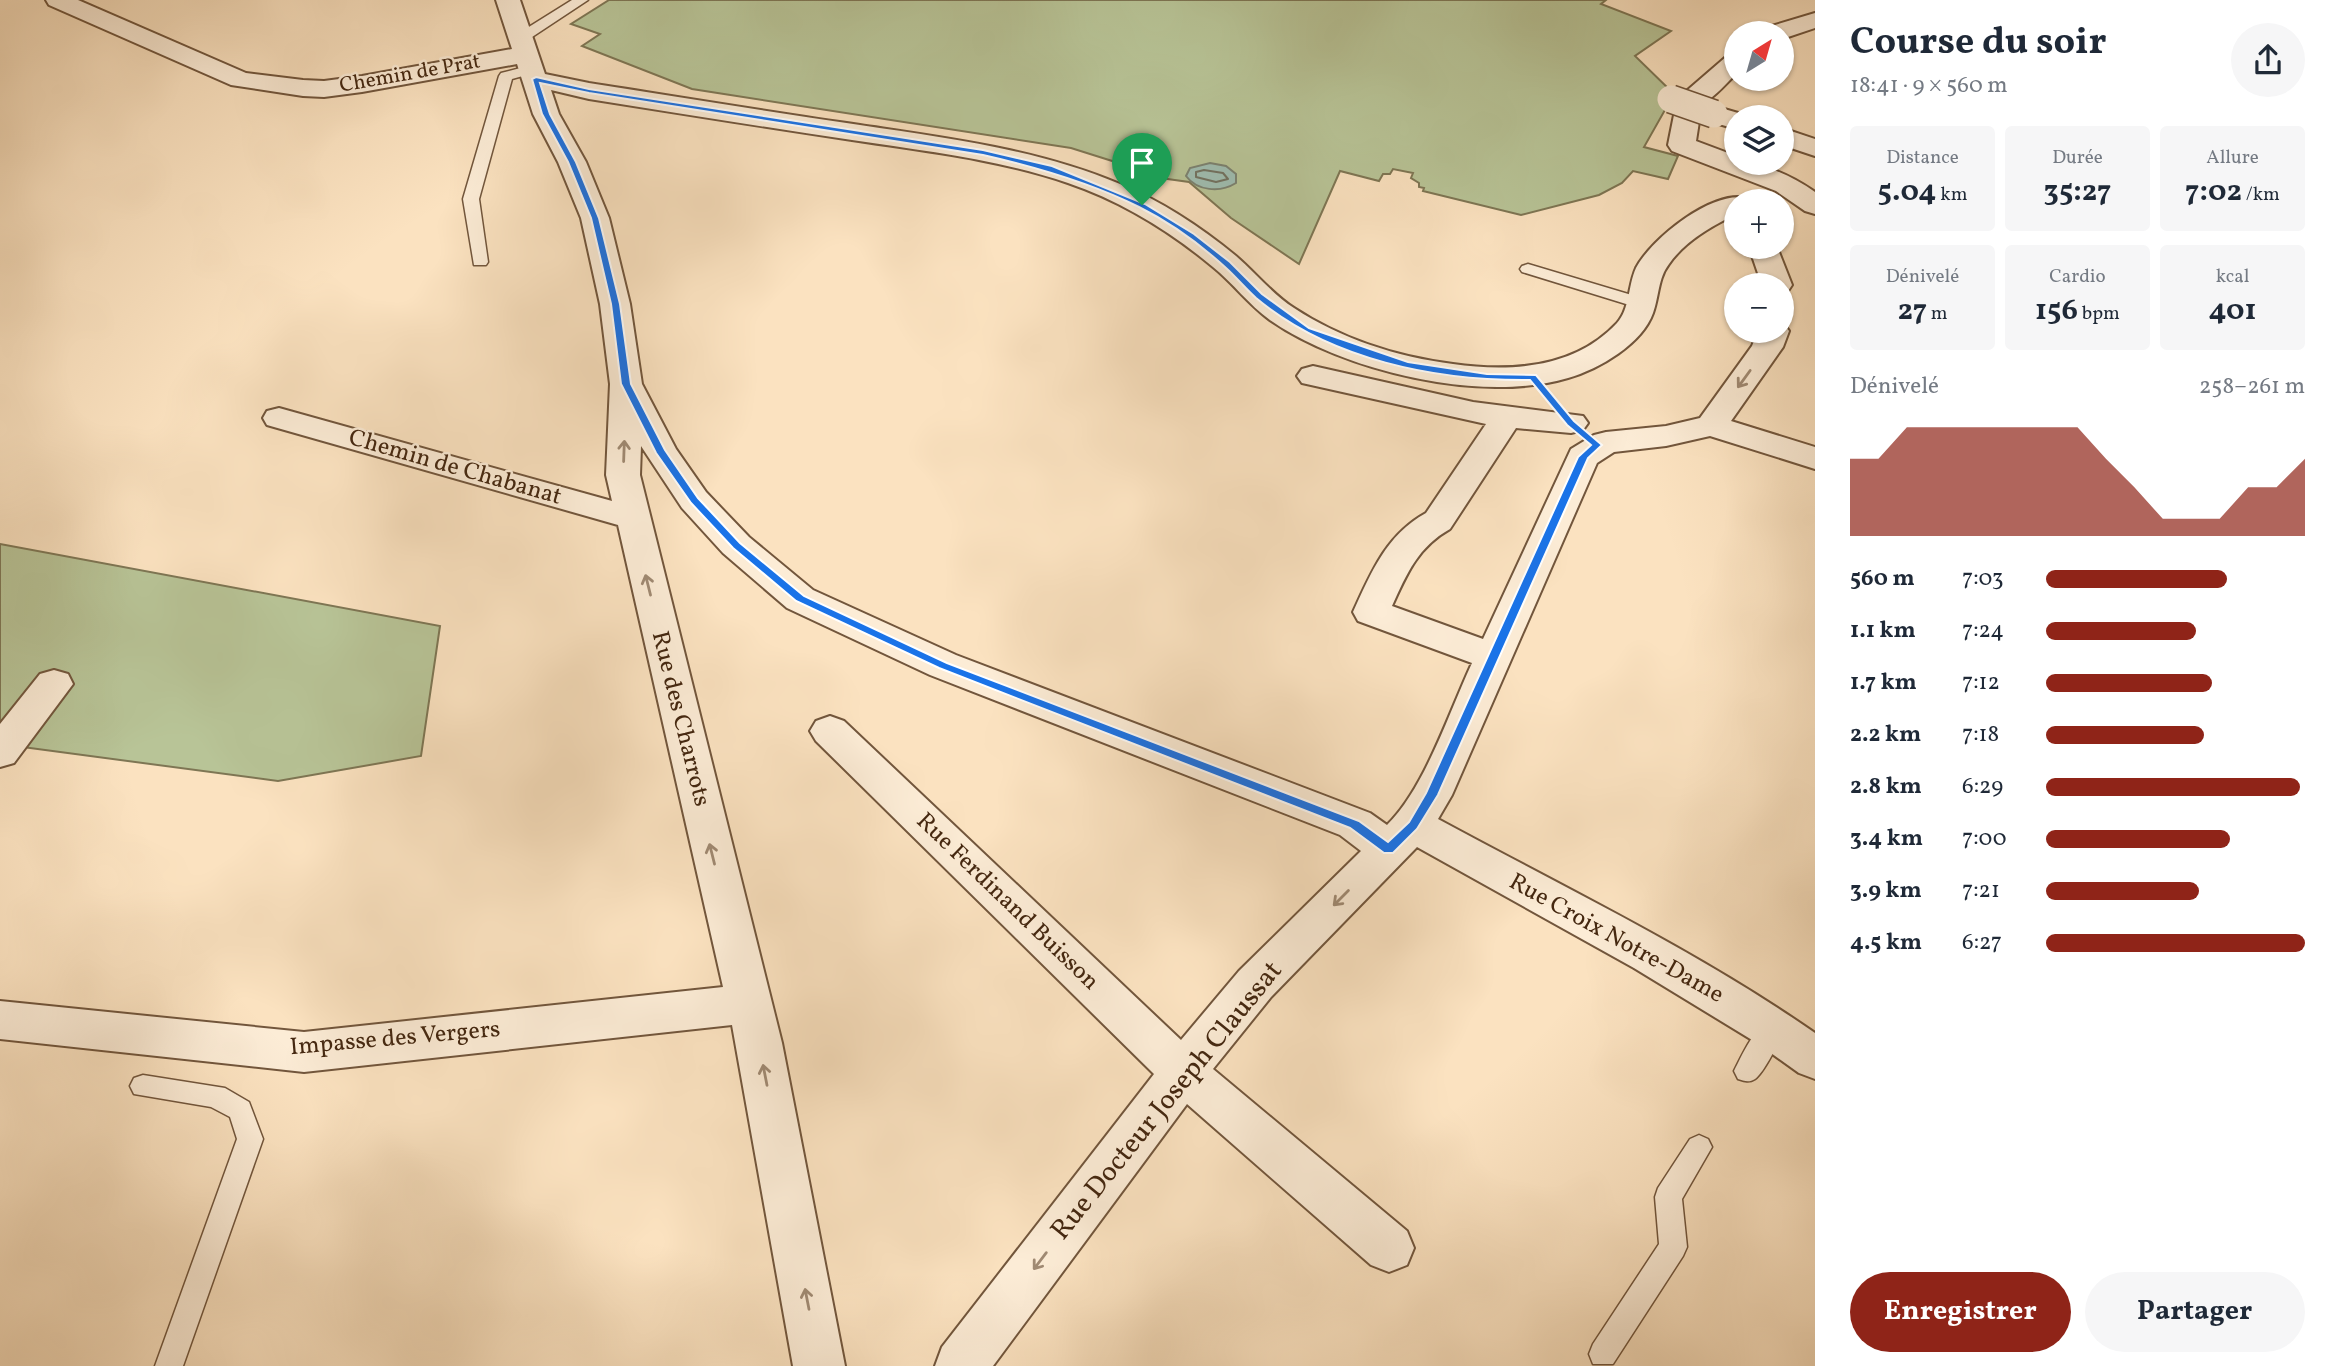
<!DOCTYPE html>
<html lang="fr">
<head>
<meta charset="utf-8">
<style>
	:root { --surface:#fff; --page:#f6f6f7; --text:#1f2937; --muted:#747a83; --accent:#8f2418 }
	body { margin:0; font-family:Vollkorn,serif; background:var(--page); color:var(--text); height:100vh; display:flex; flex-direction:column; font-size:26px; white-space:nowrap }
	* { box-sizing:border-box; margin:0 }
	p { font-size:23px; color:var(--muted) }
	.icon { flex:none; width:38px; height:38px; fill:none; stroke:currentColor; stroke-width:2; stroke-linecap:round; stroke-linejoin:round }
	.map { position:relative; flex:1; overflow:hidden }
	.sheet { display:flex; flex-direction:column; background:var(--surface); width:525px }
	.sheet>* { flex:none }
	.needle { width:46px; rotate:37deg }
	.fabs { position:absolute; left:1724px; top:21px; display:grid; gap:14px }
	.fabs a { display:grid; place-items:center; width:70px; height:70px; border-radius:50%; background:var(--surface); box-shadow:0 2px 5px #0004; font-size:35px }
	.pin { position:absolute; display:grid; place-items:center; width:60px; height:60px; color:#fff; margin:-72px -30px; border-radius:50% 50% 50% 0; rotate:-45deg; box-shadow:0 0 7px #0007 }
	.pin .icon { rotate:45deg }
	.round { display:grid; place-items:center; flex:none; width:74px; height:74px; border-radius:37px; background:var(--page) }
	.summary { display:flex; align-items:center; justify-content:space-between; height:119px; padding:0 35px }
	h1 { font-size:38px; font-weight:700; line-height:52px }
	.figures { display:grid; grid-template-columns:repeat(3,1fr); gap:10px; height:119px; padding:7px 35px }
	.figures div { display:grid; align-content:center; border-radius:7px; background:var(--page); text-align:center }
	.figures b { font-size:30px; font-weight:700 }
	.figures small { font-size:19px; font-weight:400 }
	.figures p { font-size:19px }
	.chart { height:196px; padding:14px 35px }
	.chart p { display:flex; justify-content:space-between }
	.chart svg { width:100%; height:126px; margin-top:7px; fill:var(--accent); opacity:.7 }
	.button { display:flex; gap:14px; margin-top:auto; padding:14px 35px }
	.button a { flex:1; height:80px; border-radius:42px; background:var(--accent); color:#fff; font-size:28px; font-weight:700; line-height:80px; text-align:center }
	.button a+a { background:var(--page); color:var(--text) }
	ul { padding:0 35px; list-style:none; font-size:23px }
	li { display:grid; grid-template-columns:112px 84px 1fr; align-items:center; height:52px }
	li i { height:18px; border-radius:9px; background:var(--accent) }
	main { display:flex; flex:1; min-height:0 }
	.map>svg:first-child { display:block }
</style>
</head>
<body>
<main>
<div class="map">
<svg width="1815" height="1366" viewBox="0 0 1815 1366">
	<rect width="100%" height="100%" fill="#fbe2c0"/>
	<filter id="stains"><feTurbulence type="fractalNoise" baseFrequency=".00286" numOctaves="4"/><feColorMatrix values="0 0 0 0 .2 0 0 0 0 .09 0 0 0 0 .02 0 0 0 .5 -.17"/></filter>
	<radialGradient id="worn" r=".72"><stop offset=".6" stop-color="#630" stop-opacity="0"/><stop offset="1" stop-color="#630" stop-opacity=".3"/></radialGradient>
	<path fill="#b8c497" stroke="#7e7654" stroke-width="2" d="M609 0H1606L1601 4 1671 31 1635 56 1674 94 1644 147 1678 156 1668 179 1633 171 1622 183 1599 195 1521 215 1423 191 1424 188 1419 187V183L1411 178 1413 173 1393 169 1390 174H1383L1379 181 1340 171 1299 264 1231 218 1189 182 1146 176 1128 166 1071 148 692 89 582 46 600 34 571 24Z
		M0 544 440 626 421 756 278 781 0 744Z"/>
	<path fill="#9fbeb2" stroke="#7b8271" stroke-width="2" d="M1210 163 1226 166 1236 174V183C1220 193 1197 191 1186 176L1190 168Z"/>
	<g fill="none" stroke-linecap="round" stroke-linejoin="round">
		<path stroke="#727261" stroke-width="2" d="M1204 170 1223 173 1228 179 1216 182 1196 177V172Z"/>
		<g stroke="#72563c" stroke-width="3">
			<path id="service" d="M572 0H588L526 41H516V35Z
				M532 65 539 69 537 72 512 79 479 199 488 262 486 265H474L463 199 499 76 501 73Z
				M1528 264 1645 299 1647 303 1639 308 1522 272 1520 269 1522 266Z
				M1773 1018 1782 1021 1785 1029C1780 1040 1764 1073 1755 1079 1749 1083 1744 1081 1738 1079L1734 1071C1742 1055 1756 1024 1773 1018Z
				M143 1075 225 1088 249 1102 263 1139 183 1366H155L237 1139 230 1117 211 1107 134 1094 130 1086 134 1078Z
				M1699 1135 1708 1139 1712 1147 1682 1199 1687 1247 1683 1256 1613 1364H1593L1589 1354 1593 1344 1659 1244 1655 1197 1658 1188 1690 1139Z"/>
		</g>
		<g stroke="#72563c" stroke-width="4">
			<path id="minor" d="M46 0H78L246 73 303 80 324 81 362 76 512 49 496 0H520L545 74 589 83C679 97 769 112 860 125 947 138 1037 149 1120 184 1161 201 1201 227 1236 256 1256 273 1272 294 1294 308 1341 339 1398 357 1453 364 1510 372 1574 369 1617 323 1630 309 1628 285 1636 268 1651 239 1712 190 1746 198L1748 201H1736V214C1712 226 1685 241 1669 264 1658 278 1659 297 1653 313 1642 344 1599 369 1568 378 1482 404 1343 371 1270 320 1249 305 1233 283 1213 267 1170 231 1121 201 1068 183 998 159 924 151 852 140 764 127 677 113 589 99L551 90 559 114 586 162 609 218 630 304 642 384 676 449 706 492 749 537 813 590 956 655 1370 813 1387 825C1425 788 1449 712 1472 663L1358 621 1353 612C1371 573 1386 535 1426 513L1486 424 1302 383 1297 376 1302 369 1313 366 1473 402 1583 416 1588 423 1583 430 1571 433 1516 428 1450 529C1418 547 1407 573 1392 606L1483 639 1571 449 1594 435 1606 432 1666 426 1700 418 1752 346 1758 331H1782V324H1784L1789 331 1783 347 1731 421 1815 447V469L1710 436 1666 446 1614 452 1597 463 1452 795 1438 819C1565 888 1697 951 1815 1033V1079L1799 1073 1757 1043 1634 968 1417 847 1271 997 1213 1069 1407 1231 1414 1248 1407 1265 1389 1272 1371 1265 1187 1104 993 1366H935L942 1347 1154 1074 816 741 810 731 816 721 830 716 844 721 1181 1040 1239 971 1361 851 1340 835 930 675 787 608 723 553 682 508 641 446 640 475 782 1043 845 1366H793L732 1025 304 1072 0 1039V1001L304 1032 723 987 618 525 267 425 263 418 267 411 279 408 612 501 606 475 610 384 600 304 581 218 558 162 533 114 517 64 362 92 324 97 303 96 231 85 49 5Z
				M1815 13V28L1782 39V33H1762L1765 28Z
				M1736 53V74C1721 88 1705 111 1683 106L1679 100 1683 94 1727 56Z
				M1714 106 1745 115 1747 117H1736V129L1705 120 1701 114 1705 108Z
				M1687 107 1696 109 1700 115 1696 141 1736 156V163C1765 163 1792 176 1815 192V214L1805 211 1776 191 1672 151 1668 145 1674 115 1678 109Z
				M1782 128 1815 139V156L1782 145Z
				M1749 247H1777L1792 285 1788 291 1782 293V285H1762Z
				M54 670 68 674 73 684 14 763 0 767V724L40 674Z"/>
		</g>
		<use href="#service" fill="#fcecd6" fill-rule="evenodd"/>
		<use href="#minor" fill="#fcecd6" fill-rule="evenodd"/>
		<g stroke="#72563c" stroke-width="30" stroke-linecap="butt">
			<path id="minor-bridge" d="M1671 99 1714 114"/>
		</g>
		<use href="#minor-bridge" stroke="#fcecd6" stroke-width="27"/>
	</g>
	<defs><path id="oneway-shaft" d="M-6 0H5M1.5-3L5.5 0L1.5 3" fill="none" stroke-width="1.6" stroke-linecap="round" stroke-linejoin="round" transform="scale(1.75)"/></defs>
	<g stroke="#a08a73">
		<use href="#oneway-shaft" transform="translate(1744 379) rotate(126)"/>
		<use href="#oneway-shaft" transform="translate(624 451) rotate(-88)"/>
		<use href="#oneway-shaft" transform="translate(648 585) rotate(-104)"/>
		<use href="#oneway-shaft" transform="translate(712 854) rotate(-104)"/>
		<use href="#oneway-shaft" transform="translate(1341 898) rotate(135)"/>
		<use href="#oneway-shaft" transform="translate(765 1075) rotate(-101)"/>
		<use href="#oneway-shaft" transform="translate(1040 1261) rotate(127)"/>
		<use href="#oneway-shaft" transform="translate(807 1299) rotate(-101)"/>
	</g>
	<path fill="#1a73e8" stroke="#fff" stroke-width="2" fill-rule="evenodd" d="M536 77 589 89 983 150 1052 166 1145 204 1194 234 1230 262 1262 294 1309 328 1408 362 1487 374 1536 375 1574 421 1602 445 1588 458 1438 795 1417 829 1393 853H1384L1350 828 939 668 796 601 733 548 691 503 656 453 621 384 611 304 591 218 568 162 542 114 532 79ZM540 83 589 93 983 155C1036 167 1089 182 1139 207 1169 222 1201 245 1226 268 1236 277 1245 288 1256 298 1330 360 1436 381 1530 380L1567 425 1591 445 1578 457 1426 793 1409 822 1388 842 1359 821 947 663 804 596 740 543 698 498 665 450 631 384 620 304 599 218 576 162 550 114Z"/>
	<g text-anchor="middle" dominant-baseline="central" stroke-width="5" stroke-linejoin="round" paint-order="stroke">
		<g font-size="21" fill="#442710" stroke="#fcecd6">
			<text transform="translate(410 74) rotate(-10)">Chemin de Prat</text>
		</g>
		<g font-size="24" fill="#442710" stroke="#fcecd6">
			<text transform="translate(455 468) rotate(16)">Chemin de Chabanat</text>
			<text transform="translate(680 719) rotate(76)">Rue des Charrots</text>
			<text transform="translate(1007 902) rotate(44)">Rue Ferdinand Buisson</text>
			<text transform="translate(1616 939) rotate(29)">Rue Croix Notre-Dame</text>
			<text transform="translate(395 1039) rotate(-5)">Impasse des Vergers</text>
		</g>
		<g font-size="28" fill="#442710" stroke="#fcecd6">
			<text transform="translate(1167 1101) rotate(-51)">Rue Docteur Joseph Claussat</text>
		</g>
	</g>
	<rect width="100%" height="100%" filter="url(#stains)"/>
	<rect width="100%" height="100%" fill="url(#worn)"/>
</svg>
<div class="fabs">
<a><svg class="needle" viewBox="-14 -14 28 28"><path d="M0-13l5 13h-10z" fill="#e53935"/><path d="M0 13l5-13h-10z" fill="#747a83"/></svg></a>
<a><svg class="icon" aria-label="layers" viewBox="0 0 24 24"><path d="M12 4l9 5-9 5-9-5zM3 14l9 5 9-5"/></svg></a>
<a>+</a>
<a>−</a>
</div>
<div class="pin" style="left:1142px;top:205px;background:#1e9e55"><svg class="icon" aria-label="arrive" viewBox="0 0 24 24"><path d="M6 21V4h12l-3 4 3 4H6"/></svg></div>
</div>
<section class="sheet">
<div class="summary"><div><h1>Course du soir</h1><p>18:41 · 9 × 560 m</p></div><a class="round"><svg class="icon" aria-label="share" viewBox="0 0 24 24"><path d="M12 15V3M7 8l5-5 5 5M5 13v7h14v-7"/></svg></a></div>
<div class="figures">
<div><p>Distance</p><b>5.04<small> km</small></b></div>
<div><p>Durée</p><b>35:27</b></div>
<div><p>Allure</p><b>7:02<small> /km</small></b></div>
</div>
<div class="figures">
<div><p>Dénivelé</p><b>27<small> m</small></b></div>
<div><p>Cardio</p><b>156<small> bpm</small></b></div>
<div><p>kcal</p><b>401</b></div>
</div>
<div class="chart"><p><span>Dénivelé</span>258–261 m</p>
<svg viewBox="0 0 160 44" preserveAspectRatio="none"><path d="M0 44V17L10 17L20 6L30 6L40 6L50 6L60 6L70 6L80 6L90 17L100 27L110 38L120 38L130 38L140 27L150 27L160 17V44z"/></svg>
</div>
<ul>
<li><b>560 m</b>7:03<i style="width:70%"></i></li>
<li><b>1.1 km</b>7:24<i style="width:58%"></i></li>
<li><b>1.7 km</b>7:12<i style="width:64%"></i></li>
<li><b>2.2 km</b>7:18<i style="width:61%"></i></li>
<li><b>2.8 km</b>6:29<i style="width:98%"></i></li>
<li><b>3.4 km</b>7:00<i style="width:71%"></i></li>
<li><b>3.9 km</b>7:21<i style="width:59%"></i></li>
<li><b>4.5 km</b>6:27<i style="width:100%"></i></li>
</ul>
<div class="button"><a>Enregistrer</a><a>Partager</a></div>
</section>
</main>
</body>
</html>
